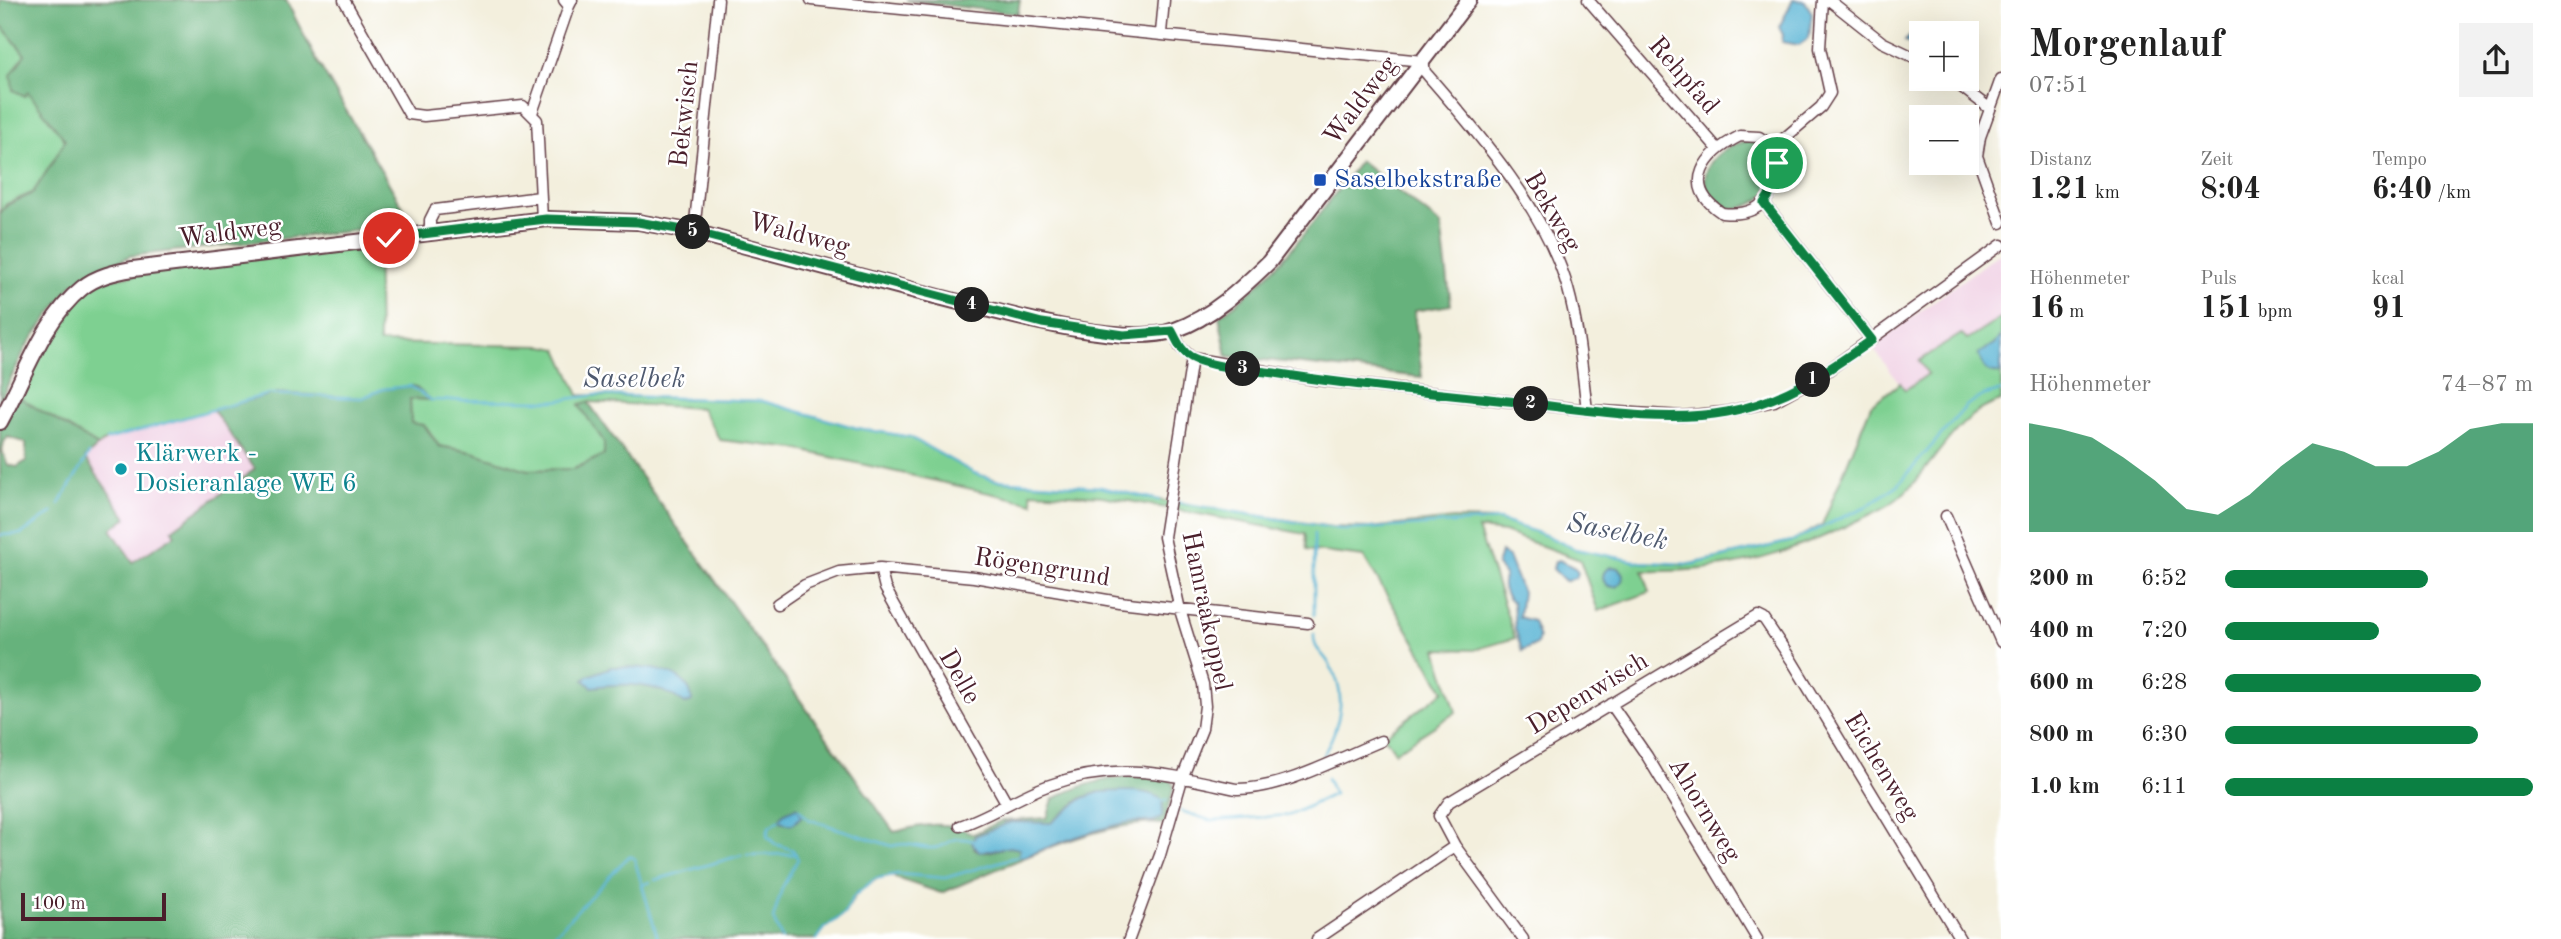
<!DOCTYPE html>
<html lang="de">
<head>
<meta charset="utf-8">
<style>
	:root { --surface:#fff; --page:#f2f2f2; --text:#222; --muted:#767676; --accent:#0b8043 }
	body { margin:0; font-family:"Old Standard TT",serif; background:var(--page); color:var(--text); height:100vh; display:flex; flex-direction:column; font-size:26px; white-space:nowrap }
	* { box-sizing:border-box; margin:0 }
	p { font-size:23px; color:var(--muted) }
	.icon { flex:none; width:38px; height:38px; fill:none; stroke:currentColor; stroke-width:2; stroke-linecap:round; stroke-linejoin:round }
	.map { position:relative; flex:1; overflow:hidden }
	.details { display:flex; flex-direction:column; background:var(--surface); width:560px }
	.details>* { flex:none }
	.fabs { position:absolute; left:1909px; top:21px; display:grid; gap:14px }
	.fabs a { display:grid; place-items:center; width:70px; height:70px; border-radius:0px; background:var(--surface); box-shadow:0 7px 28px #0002; font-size:35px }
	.scale { position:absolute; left:21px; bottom:18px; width:145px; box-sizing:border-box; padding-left:7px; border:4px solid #4a1f2b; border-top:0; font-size:19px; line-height:24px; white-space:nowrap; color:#4a1f2b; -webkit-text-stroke:5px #fff; paint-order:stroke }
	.pin { position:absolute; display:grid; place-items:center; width:60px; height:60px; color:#fff; margin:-30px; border:4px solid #fff; border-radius:50%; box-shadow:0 2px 7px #0007 }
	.km { position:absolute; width:35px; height:35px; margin:-18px; border-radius:50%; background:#222; color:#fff; font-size:19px; line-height:35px; text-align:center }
	.round { display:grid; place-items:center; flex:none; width:74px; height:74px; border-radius:0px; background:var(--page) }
	.headline { display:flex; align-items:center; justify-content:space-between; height:119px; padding:0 28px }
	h1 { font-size:38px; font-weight:600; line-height:52px }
	.stats { display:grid; grid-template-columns:repeat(3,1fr); gap:10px; height:119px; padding:7px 28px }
	.stats div { display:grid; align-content:center }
	.stats b { font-size:30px; font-weight:600 }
	.stats small { font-size:19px; font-weight:400 }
	.stats p { font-size:19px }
	.chart { height:196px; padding:14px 28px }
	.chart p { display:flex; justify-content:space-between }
	.chart svg { width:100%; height:126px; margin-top:7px; fill:var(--accent); opacity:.7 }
	ul { padding:0 28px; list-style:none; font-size:23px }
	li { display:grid; grid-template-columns:112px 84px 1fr; align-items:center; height:52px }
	li i { height:18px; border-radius:9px; background:var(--accent) }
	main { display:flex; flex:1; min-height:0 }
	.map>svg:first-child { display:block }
</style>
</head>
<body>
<main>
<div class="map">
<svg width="2001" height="939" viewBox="0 0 2001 939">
	<rect width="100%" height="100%" fill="#fff"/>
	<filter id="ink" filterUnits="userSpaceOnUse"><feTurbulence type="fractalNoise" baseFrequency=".0143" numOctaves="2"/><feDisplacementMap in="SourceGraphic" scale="14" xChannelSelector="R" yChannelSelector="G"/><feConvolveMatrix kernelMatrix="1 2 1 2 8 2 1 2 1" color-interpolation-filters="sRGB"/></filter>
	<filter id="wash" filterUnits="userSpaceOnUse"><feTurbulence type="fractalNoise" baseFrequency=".00686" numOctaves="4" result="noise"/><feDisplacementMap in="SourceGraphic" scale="28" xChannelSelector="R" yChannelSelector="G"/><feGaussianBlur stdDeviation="1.57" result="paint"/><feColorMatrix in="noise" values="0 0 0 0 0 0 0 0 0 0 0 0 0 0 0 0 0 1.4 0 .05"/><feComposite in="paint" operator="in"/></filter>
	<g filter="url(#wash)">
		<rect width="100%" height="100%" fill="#f3efdd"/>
		<path fill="#f0d0e4" d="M1998 254H2001V318L1967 341 1961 334 1919 361 1928 374 1905 390 1872 347Z
			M213 411 255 469 172 529 175 535 133 562 110 529 127 518 85 457 106 440Z"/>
		<path fill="#7ed091" stroke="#64785e" stroke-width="2" d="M0 24 25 54 65 140C59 156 43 175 34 192L6 204 0 214Z
			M377 240 379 343 544 346 558 349 579 395 762 401 857 428 910 437 974 473 1000 481 1100 487 1159 500 1332 527 1370 528 1454 519 1499 520 1545 535 1575 549 1640 562 1686 565 1792 541 1822 525 1871 405 1900 383 1905 390 1928 374 1919 361 1961 334 1967 340 2001 318V401C1951 415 1933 473 1893 502 1882 510 1867 516 1854 522 1783 558 1723 573 1643 571L1650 592 1598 611 1580 560 1504 532 1478 529 1515 638 1474 650 1437 649 1456 712 1395 752 1384 736 1444 691 1364 557 1307 550 1305 534 1102 496 1031 492 1033 503 795 449 720 440 701 408 588 402 580 404 604 442V455L574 469 522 470 472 452 439 446 428 429 411 423 410 398 429 399 414 386 383 389 362 398 269 394 106 440 98 446 15 395 49 329 93 281Z"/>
		<path fill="#66b27b" stroke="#586853" stroke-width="2" fill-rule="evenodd" d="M0 0H286L316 59 408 216 377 220V228L130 256 72 285 26 347 0 401V214C8 199 20 202 32 193 36 190 63 145 65 140L28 92 25 96 13 90 11 75 25 54 0 24Z
			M906 0H1020L1018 14Z
			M1750 141 1766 148C1784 187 1763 209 1724 209 1685 183 1713 144 1750 141Z
			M1360 161 1441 225 1451 305 1414 311 1422 377 1227 356 1219 316C1278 276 1316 217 1360 161Z
			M414 386 431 400 410 399 411 423 424 425 439 446 472 452 528 470 574 469 604 455V442L579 405 588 402 894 832C920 825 949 819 973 834L1001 821 1047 818 1053 799C1086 781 1131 771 1169 779L1174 786 1164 824C1099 818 1003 868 941 893L895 878 894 875 878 878 857 893 844 914 825 928 817 939H0V422L15 395 98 446 85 458 127 518 111 529 133 562 175 535 172 530 255 469 213 410 277 393 362 398 383 389ZM8 437 26 443V461L17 467 8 465 2 452 4 442ZM1100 792 1148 793 1163 805 1154 822C1116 816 1059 842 1024 857L1021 849C1017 849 1013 847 1010 847 996 847 987 858 974 848L975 836 1011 822 1051 823 1082 798Z"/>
		<path fill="#56b3d4" stroke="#506980" stroke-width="2" d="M1793 0 1805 1 1812 13 1809 38 1799 45 1782 42 1783 35 1779 27Z
			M1915 31 1922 33 1921 51 1905 41Z
			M2001 335V373C1986 375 1983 367 1978 354L1995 343Z
			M1501 552 1508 557 1522 592 1519 617 1533 621 1539 638 1537 644 1522 651 1515 628 1513 603C1504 597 1500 585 1505 575L1497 566Z
			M1559 560 1575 568 1578 573 1576 578 1565 581 1553 569 1555 561Z
			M1603 577a10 10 0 1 1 20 0a10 10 0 1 1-20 0Z
			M611 667C636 667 690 665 692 701L685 704C658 682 625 683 592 687L584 680 588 676Z
			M1100 792C1120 791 1145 788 1163 800L1162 817C1154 825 1137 820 1125 823 1090 831 1057 843 1024 857L1018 856 1020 849 1010 847 980 852 972 843 975 836 1011 822 1051 823 1083 798Z
			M797 807 802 816 793 824H787L779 820 783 814Z"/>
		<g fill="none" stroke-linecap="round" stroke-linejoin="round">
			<path stroke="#56b3d4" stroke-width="2.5" d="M106 440 269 394 362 398 383 389 410 386 431 400 554 401 595 395 762 401 857 428 910 437 974 473 994 480 1100 487 1159 500
				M1175 502 1346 530 1499 520 1545 535 1575 549 1640 562 1692 564 1792 541 1867 506 1898 485 1967 405 1985 395 2001 391
				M59 504 89 454
				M1314 534V615
				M0 535 21 534 53 512
				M1314 634C1313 649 1321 651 1328 662 1349 694 1340 725 1323 756
				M1159 802 1167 800
				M799 809 808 819 892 846C907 841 917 848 932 848 951 848 945 833 974 841
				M1181 811 1212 821 1290 815 1334 794 1327 778
				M779 820 769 827 767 836 775 844 793 850 798 859 782 888 773 919 782 939
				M747 855 796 854
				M655 880 742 855
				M650 882 642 885 658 939
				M550 939 629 856 634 858 642 885
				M817 939 825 928 844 914 854 896 875 879 897 874 945 878 1019 856"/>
		</g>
	</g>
	<g filter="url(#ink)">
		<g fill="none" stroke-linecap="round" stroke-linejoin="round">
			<g stroke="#633e46" stroke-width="13">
				<path id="street" d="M344 0 409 114 424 116 523 106 537 120 542 219
					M564 0 569 6 572 0
					M811 0 1423 61 1425 72C1478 133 1546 210 1568 289 1579 328 1582 370 1587 410
					M1588 0 1717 148
					M1829 0 1882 42 1922 61
					M1161 33 1164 0
					M1951 79 1989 108
					M2001 79 1980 137 1977 156 2001 223
					M532 113 569 6
					M1740 136 1759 137 1774 147C1783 187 1767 218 1722 213 1679 185 1706 153 1740 136Z
					M1774 147 1821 107 1830 93 1820 48 1823 0
					M1764 203 1872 340
					M694 232 718 0
					M430 233V220L435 210 540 197
					M1173 331 1180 347 1192 358 1317 380 1587 410 1682 416 1725 412 1774 401 1823 374 2001 245
					M1946 516 2001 642
					M880 568 885 588 1007 804
					M777 604 805 585 839 572 880 568 974 577 1119 602 1308 623
					M1611 704 1647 756 1757 939
					M960 826C990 816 1017 797 1047 786 1118 760 1166 774 1236 789 1281 790 1339 758 1381 741
					M1129 939 1160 855 1183 776 1202 729 1205 706 1203 684 1180 610 1164 537 1192 358
					M1317 939 1455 846
					M1523 939 1455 846 1439 816 1449 802 1758 616 1764 619 1792 661 1960 939"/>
			</g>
			<g stroke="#633e46" stroke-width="18">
				<path id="secondary" d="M0 422C24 379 43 319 82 288 97 276 115 272 133 269L546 219 638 222 694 232C774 254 854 275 935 296 992 310 1121 349 1175 330 1212 317 1241 289 1269 262L1469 0"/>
			</g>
			<use href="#street" stroke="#fff" stroke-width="10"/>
			<use href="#secondary" stroke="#fff" stroke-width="14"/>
		</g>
	</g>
	<g fill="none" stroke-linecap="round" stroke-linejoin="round" filter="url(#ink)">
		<g stroke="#fff" stroke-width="14">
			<path id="route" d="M389 238 546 219 638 222 694 232 1042 323 1124 335 1172 331C1177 341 1181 351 1191 357 1209 367 1252 370 1274 373 1354 386 1435 393 1516 402 1582 409 1661 424 1727 412 1785 401 1825 373 1872 340L1764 203 1772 191 1777 163"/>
		</g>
		<use href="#route" stroke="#0b8043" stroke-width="9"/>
	</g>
	<rect fill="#1a4fb4" stroke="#fff" stroke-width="2.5" x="1313" y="173" width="14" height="14" rx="3.5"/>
	<circle fill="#0f9aa8" stroke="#fff" stroke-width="2.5" cx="121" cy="469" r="7"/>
	<g text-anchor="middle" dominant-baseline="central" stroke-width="5" stroke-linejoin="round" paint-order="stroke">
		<g font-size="26" fill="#4a1f2b" stroke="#fff">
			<text transform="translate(1683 76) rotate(49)">Rehpfad</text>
			<text transform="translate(1361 101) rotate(-53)">Waldweg</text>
			<text transform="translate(685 114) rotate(-84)">Bekwisch</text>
			<text transform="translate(1552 212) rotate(60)">Bekweg</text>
			<text transform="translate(230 233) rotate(-7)">Waldweg</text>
			<text transform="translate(799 235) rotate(15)">Waldweg</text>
			<text transform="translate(1042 568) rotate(9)">Rögengrund</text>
			<text transform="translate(1206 611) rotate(78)">Hamraakoppel</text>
			<text transform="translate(959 677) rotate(60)">Delle</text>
			<text transform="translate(1588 694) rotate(-31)">Depenwisch</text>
			<text transform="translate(1881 767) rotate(59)">Eichenweg</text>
			<text transform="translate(1704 810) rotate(59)">Ahornweg</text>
		</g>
		<g font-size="26" fill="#164399" stroke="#fff" text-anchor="start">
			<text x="1334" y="180">Saselbekstraße</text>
		</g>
		<g font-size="26" fill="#0d838f" stroke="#fff" text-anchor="start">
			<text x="135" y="454">Klärwerk -<tspan x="135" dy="30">Dosieranlage WE 6</tspan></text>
		</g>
		<g font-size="28" font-style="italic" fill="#4f5a6f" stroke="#fff">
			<text x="634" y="380">Saselbek</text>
			<text transform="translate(1617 533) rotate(11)">Saselbek</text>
		</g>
	</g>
</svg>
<div class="fabs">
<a>+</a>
<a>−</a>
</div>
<div class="scale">100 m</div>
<div class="pin" style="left:1777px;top:163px;background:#1e9e55"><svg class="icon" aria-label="arrive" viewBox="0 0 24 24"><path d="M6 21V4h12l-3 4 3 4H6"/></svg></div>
<div class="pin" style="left:389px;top:238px;background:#d93025"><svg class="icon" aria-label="check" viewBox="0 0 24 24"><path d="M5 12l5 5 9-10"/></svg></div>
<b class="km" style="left:1813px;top:380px">1</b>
<b class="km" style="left:1531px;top:404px">2</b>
<b class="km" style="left:1243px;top:369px">3</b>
<b class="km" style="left:972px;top:305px">4</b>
<b class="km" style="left:693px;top:232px">5</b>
</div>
<section class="details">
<div class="headline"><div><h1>Morgenlauf</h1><p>07:51</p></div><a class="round"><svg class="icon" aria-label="share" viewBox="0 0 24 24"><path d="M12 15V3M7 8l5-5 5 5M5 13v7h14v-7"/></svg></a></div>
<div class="stats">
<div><p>Distanz</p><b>1.21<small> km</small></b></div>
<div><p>Zeit</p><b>8:04</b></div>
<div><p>Tempo</p><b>6:40<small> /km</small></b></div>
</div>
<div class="stats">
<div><p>Höhenmeter</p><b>16<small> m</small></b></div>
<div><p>Puls</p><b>151<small> bpm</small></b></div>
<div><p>kcal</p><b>91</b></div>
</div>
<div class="chart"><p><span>Höhenmeter</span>74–87 m</p>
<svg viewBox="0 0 160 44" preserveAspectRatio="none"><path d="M0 44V6L10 8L20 11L30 18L40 26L50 36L60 38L70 31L80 21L90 13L100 16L110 21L120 21L130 16L140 8L150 6L160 6V44z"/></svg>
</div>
<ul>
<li><b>200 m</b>6:52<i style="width:66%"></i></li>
<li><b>400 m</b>7:20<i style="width:50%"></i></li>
<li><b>600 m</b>6:28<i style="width:83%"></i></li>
<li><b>800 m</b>6:30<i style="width:82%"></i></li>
<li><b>1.0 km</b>6:11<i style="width:100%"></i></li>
</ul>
</section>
</main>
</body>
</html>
